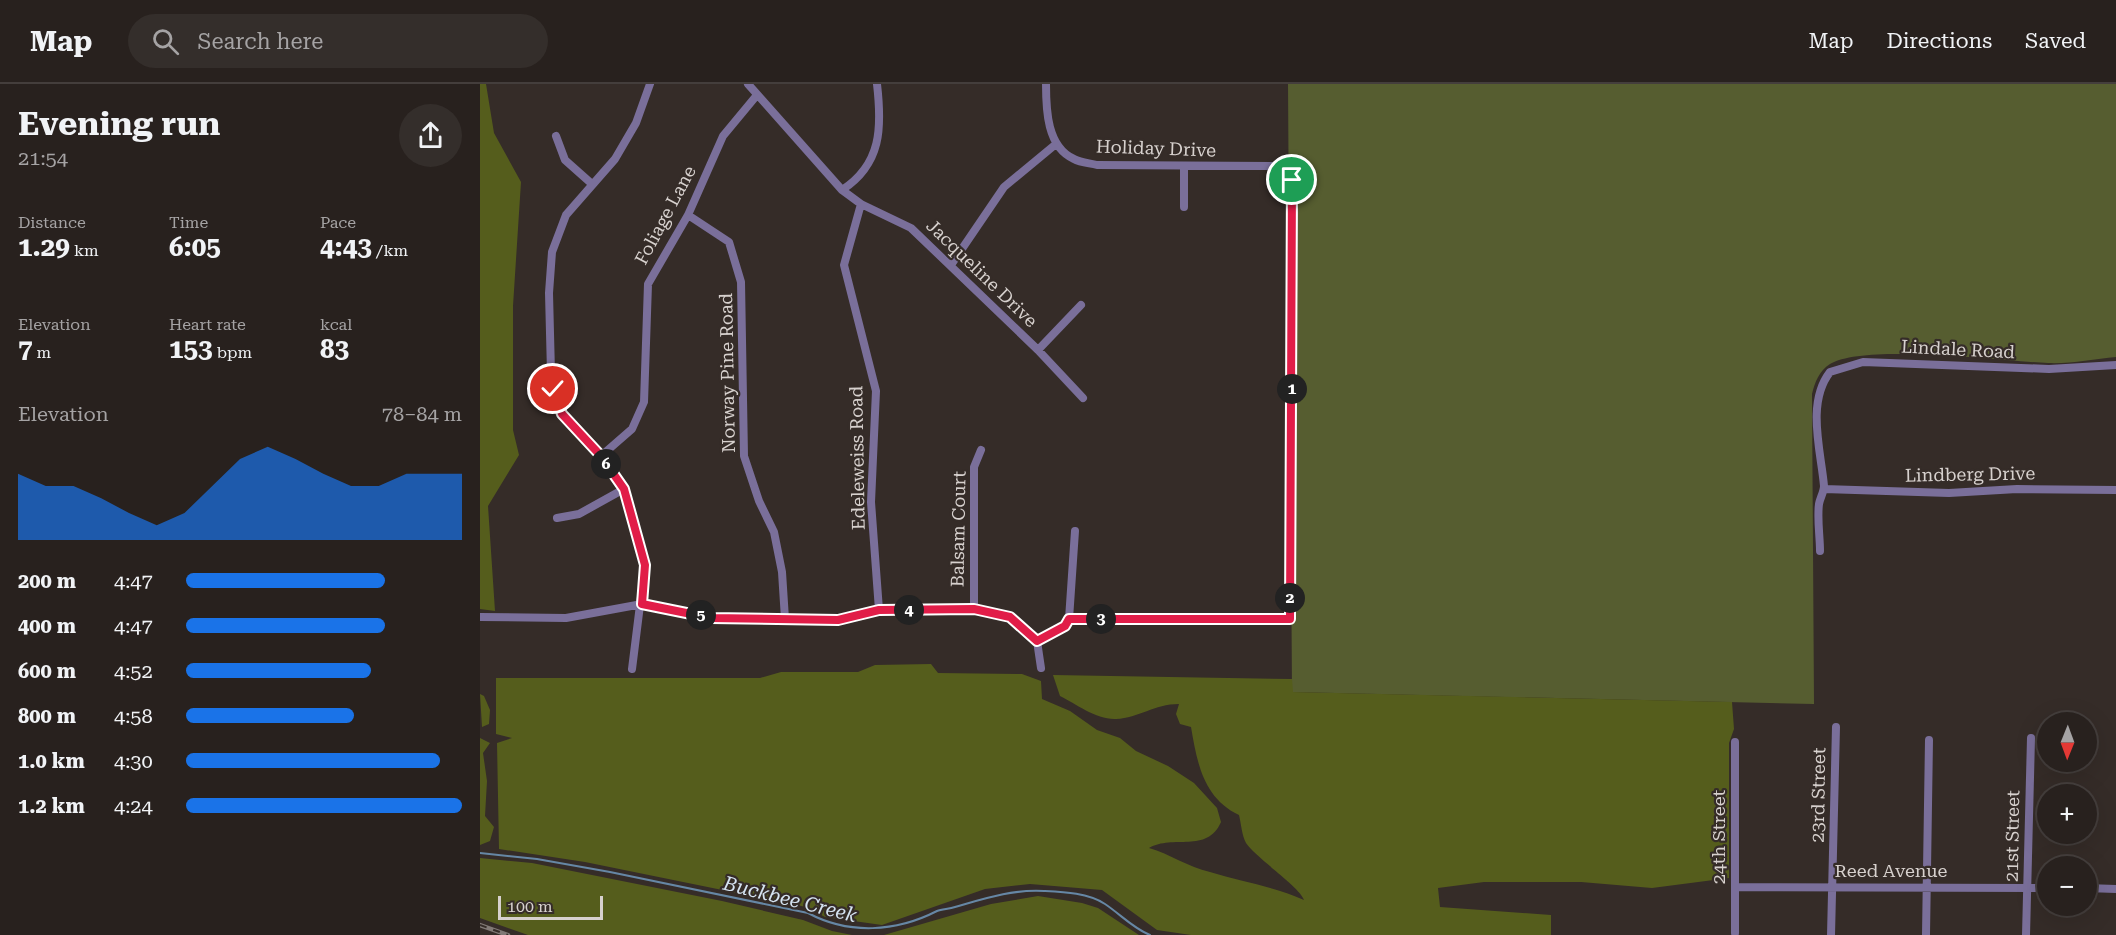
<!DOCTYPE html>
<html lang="en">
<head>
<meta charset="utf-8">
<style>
	:root { --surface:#28211e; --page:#342e2b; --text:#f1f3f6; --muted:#a5a3a4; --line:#443e3c; --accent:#1a73e8 }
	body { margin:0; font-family:"Roboto Serif",serif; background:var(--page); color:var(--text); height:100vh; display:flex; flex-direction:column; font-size:22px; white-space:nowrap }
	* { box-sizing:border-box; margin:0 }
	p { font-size:20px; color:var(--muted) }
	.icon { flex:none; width:33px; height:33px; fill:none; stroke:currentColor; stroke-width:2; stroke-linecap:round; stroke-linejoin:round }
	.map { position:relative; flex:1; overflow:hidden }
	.sheet { display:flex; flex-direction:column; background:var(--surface); width:480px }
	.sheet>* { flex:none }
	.needle { width:39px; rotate:181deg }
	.buttons { position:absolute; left:1557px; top:628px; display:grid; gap:12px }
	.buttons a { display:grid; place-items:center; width:60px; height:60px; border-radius:50%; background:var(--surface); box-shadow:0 6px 24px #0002,0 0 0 2px var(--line); font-size:30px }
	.scale { position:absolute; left:18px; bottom:15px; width:105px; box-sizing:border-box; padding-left:6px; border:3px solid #d7d1ce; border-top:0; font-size:16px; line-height:21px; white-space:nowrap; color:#d7d1ce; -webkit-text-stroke:4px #352c28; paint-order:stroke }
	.pin { position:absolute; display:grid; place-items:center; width:51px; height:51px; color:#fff; margin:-26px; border:3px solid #fff; border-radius:50%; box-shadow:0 2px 6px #0007 }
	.km { position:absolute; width:30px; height:30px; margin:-15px; border-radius:50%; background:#222; color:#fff; font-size:16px; line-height:30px; text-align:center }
	.round { display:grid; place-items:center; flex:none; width:63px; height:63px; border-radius:32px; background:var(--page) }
	.head { display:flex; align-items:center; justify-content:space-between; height:102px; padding:0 18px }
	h1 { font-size:33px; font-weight:700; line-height:45px }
	.stats { display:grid; grid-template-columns:repeat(3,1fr); gap:9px; height:102px; padding:6px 18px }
	.stats div { display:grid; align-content:center }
	.stats b { font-size:26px; font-weight:700 }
	.stats small { font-size:16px; font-weight:400 }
	.stats p { font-size:16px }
	.chart { height:168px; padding:12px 18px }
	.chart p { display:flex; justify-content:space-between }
	.chart svg { width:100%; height:108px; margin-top:6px; fill:var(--accent); opacity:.7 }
	ul { padding:0 18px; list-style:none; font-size:20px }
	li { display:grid; grid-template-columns:96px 72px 1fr; align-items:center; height:45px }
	li i { height:15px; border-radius:8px; background:var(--accent) }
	header { display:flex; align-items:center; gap:36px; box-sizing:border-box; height:84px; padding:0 30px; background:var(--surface); border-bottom:2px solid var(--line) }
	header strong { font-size:28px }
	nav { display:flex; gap:33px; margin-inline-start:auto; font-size:21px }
	.search { width:420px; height:54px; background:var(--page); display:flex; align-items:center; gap:15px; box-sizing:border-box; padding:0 21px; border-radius:33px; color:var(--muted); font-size:22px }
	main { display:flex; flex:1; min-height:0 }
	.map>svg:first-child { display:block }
</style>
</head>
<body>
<header>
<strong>Map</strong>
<div class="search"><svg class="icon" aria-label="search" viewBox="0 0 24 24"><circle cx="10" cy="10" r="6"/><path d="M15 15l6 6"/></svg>Search here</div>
<nav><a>Map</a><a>Directions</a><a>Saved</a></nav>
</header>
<main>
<section class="sheet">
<div class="head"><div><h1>Evening run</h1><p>21:54</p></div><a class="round"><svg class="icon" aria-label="share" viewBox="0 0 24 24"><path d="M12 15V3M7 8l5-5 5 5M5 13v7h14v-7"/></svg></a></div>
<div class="stats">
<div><p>Distance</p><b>1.29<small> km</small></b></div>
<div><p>Time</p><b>6:05</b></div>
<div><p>Pace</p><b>4:43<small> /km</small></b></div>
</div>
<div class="stats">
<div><p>Elevation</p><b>7<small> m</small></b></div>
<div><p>Heart rate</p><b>153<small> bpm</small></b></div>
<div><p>kcal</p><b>83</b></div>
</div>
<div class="chart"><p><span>Elevation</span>78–84 m</p>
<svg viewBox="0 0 160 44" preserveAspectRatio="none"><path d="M0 44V17L10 22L20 22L30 27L40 33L50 38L60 33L70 22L80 11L90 6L100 11L110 17L120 22L130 22L140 17L150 17L160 17V44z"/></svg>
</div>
<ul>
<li><b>200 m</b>4:47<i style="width:72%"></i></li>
<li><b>400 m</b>4:47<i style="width:72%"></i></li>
<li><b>600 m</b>4:52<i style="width:67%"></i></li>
<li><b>800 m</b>4:58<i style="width:61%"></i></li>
<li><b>1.0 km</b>4:30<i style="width:92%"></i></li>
<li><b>1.2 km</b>4:24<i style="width:100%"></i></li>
</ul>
</section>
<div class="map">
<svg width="1636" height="851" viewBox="0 0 1636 851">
	<rect width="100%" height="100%" fill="#352c28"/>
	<path fill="#565d30" d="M808 0H1636V273C1614 275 1590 280 1568 279 1523 277 1384 259 1350 280 1339 287 1335 298 1332 310L1334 620 812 608Z"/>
	<path fill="#555d1c" d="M0 0H6L14 49 41 98 33 222V346L39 371 8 422 15 527 0 525Z
		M451 580 458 589 542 590 561 597 562 615 590 627 617 646 640 654 656 667 688 682 714 699 737 724 741 738C727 770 693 750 669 764 690 770 708 783 730 788 762 798 793 802 824 816 820 803 776 774 766 759 762 752 761 739 759 731 723 714 717 678 711 643L700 640 696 630 699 620C674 620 659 634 636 635 617 636 596 620 580 612L573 591 812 595 813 608 1252 618 1254 645 1249 659V794L1172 804 1101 798H1004L958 804 960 823 1071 831V851H711L677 846 622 806 550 800 505 805 402 841 345 833 326 823 105 778 19 765 17 659 32 654 16 650V594H280L301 588H378L395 581Z
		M0 610 4 612 10 626 9 640 2 643Z
		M0 654 10 659 3 669 7 697 5 732 14 743 10 757 0 761Z
		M0 774 52 779 242 817 323 836 352 847 372 851H48L0 834Z
		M558 812 602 819 618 824 659 851H404L511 820Z"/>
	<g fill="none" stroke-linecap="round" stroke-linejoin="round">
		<path stroke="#6687a5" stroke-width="2" d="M0 769 57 775 130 788 328 829C369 851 416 848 457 827 462 825 469 825 475 823 503 815 533 805 564 807 584 808 608 809 625 820 640 830 654 845 670 851"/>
		<path stroke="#7a6f9a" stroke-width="8" d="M268 0 362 106 381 120 431 144 558 266 603 314
			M566 0C566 26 567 63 594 75 601 79 610 79 617 81L808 82 814 110 810 535H589
			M76 52 85 76 112 100
			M704 83V123
			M362 106C402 80 402 43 397 0
			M381 120 364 181 396 307 391 418 399 526
			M208 131 249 158 261 198 264 372 279 417 294 448 302 488 305 535
			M471 181 524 103 576 60
			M558 266 601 221
			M121 372 152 345 164 318 168 200 208 131 243 52 277 11
			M1344 405 1469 409 1537 405 1636 406
			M77 434 99 430 144 405
			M1340 467C1340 452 1337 435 1339 420 1340 414 1344 408 1344 402 1341 367 1326 319 1350 288L1383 278 1569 285 1636 281
			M494 525V383L501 366
			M0 533 86 534 162 520 231 534 358 536 399 526 494 525 530 533 557 557 561 584
			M557 557 585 542 589 535 595 447
			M152 585 165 481 144 405 121 372 87 335 76 317 71 289 69 209 72 168 86 131 135 75 156 39 170 0
			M1255 803 1568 804
			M1606 804 1636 805
			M1255 849V658
			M1351 851 1356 643
			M1446 851 1449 656
			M1546 851 1551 654"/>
		<g stroke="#817976" stroke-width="4.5">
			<path id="rail" d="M0 841 28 851"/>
		</g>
		<use href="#rail" stroke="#352c28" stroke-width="2" stroke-dasharray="7" stroke-linecap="butt"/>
	</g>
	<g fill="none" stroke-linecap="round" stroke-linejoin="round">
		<g stroke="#fff" stroke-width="12">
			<path id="route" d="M73 305 82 330 121 372 144 405 165 481 162 520 231 534 358 536 399 526 494 525 530 533 557 557 585 542 589 535H810L812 96"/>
		</g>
		<use href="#route" stroke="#e11d48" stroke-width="8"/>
	</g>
	<g text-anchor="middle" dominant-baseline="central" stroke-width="4.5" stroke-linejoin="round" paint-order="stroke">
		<g font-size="18" fill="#d7d1ce" stroke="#352c28">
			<text transform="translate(676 64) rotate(2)">Holiday Drive</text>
			<text transform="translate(185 131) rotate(-62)">Foliage Lane</text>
			<text transform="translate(502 189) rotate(44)">Jacqueline Drive</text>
			<text transform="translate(1478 265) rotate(3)">Lindale Road</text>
			<text transform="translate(247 289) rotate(-91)">Norway Pine Road</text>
			<text transform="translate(377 374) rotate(-91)">Edeleweiss Road</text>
			<text transform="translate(1490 390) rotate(-1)">Lindberg Drive</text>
			<text transform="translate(478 445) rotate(-89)">Balsam Court</text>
			<text transform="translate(1338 711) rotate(-89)">23rd Street</text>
			<text transform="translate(1532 752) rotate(-89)">21st Street</text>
			<text transform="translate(1238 753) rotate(-90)">24th Street</text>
			<text x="1411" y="786">Reed Avenue</text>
		</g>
		<g font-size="20" font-style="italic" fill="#d5e3f1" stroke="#352c28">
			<text transform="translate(310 815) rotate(14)">Buckbee Creek</text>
		</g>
	</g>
</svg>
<div class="buttons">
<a><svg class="needle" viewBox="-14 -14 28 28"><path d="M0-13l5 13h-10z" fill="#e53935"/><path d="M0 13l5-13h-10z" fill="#a5a3a4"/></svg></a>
<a>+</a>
<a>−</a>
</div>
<div class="scale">100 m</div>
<div class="pin" style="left:812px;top:96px;background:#1e9e55"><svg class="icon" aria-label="arrive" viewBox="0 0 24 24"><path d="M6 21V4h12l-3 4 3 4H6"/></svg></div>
<div class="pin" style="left:73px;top:305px;background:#d93025"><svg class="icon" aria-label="check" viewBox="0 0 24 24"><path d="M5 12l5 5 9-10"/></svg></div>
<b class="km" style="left:812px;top:305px">1</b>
<b class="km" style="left:810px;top:514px">2</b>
<b class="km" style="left:621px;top:535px">3</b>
<b class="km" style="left:429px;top:526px">4</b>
<b class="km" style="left:221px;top:531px">5</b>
<b class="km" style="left:126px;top:380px">6</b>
</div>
</main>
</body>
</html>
